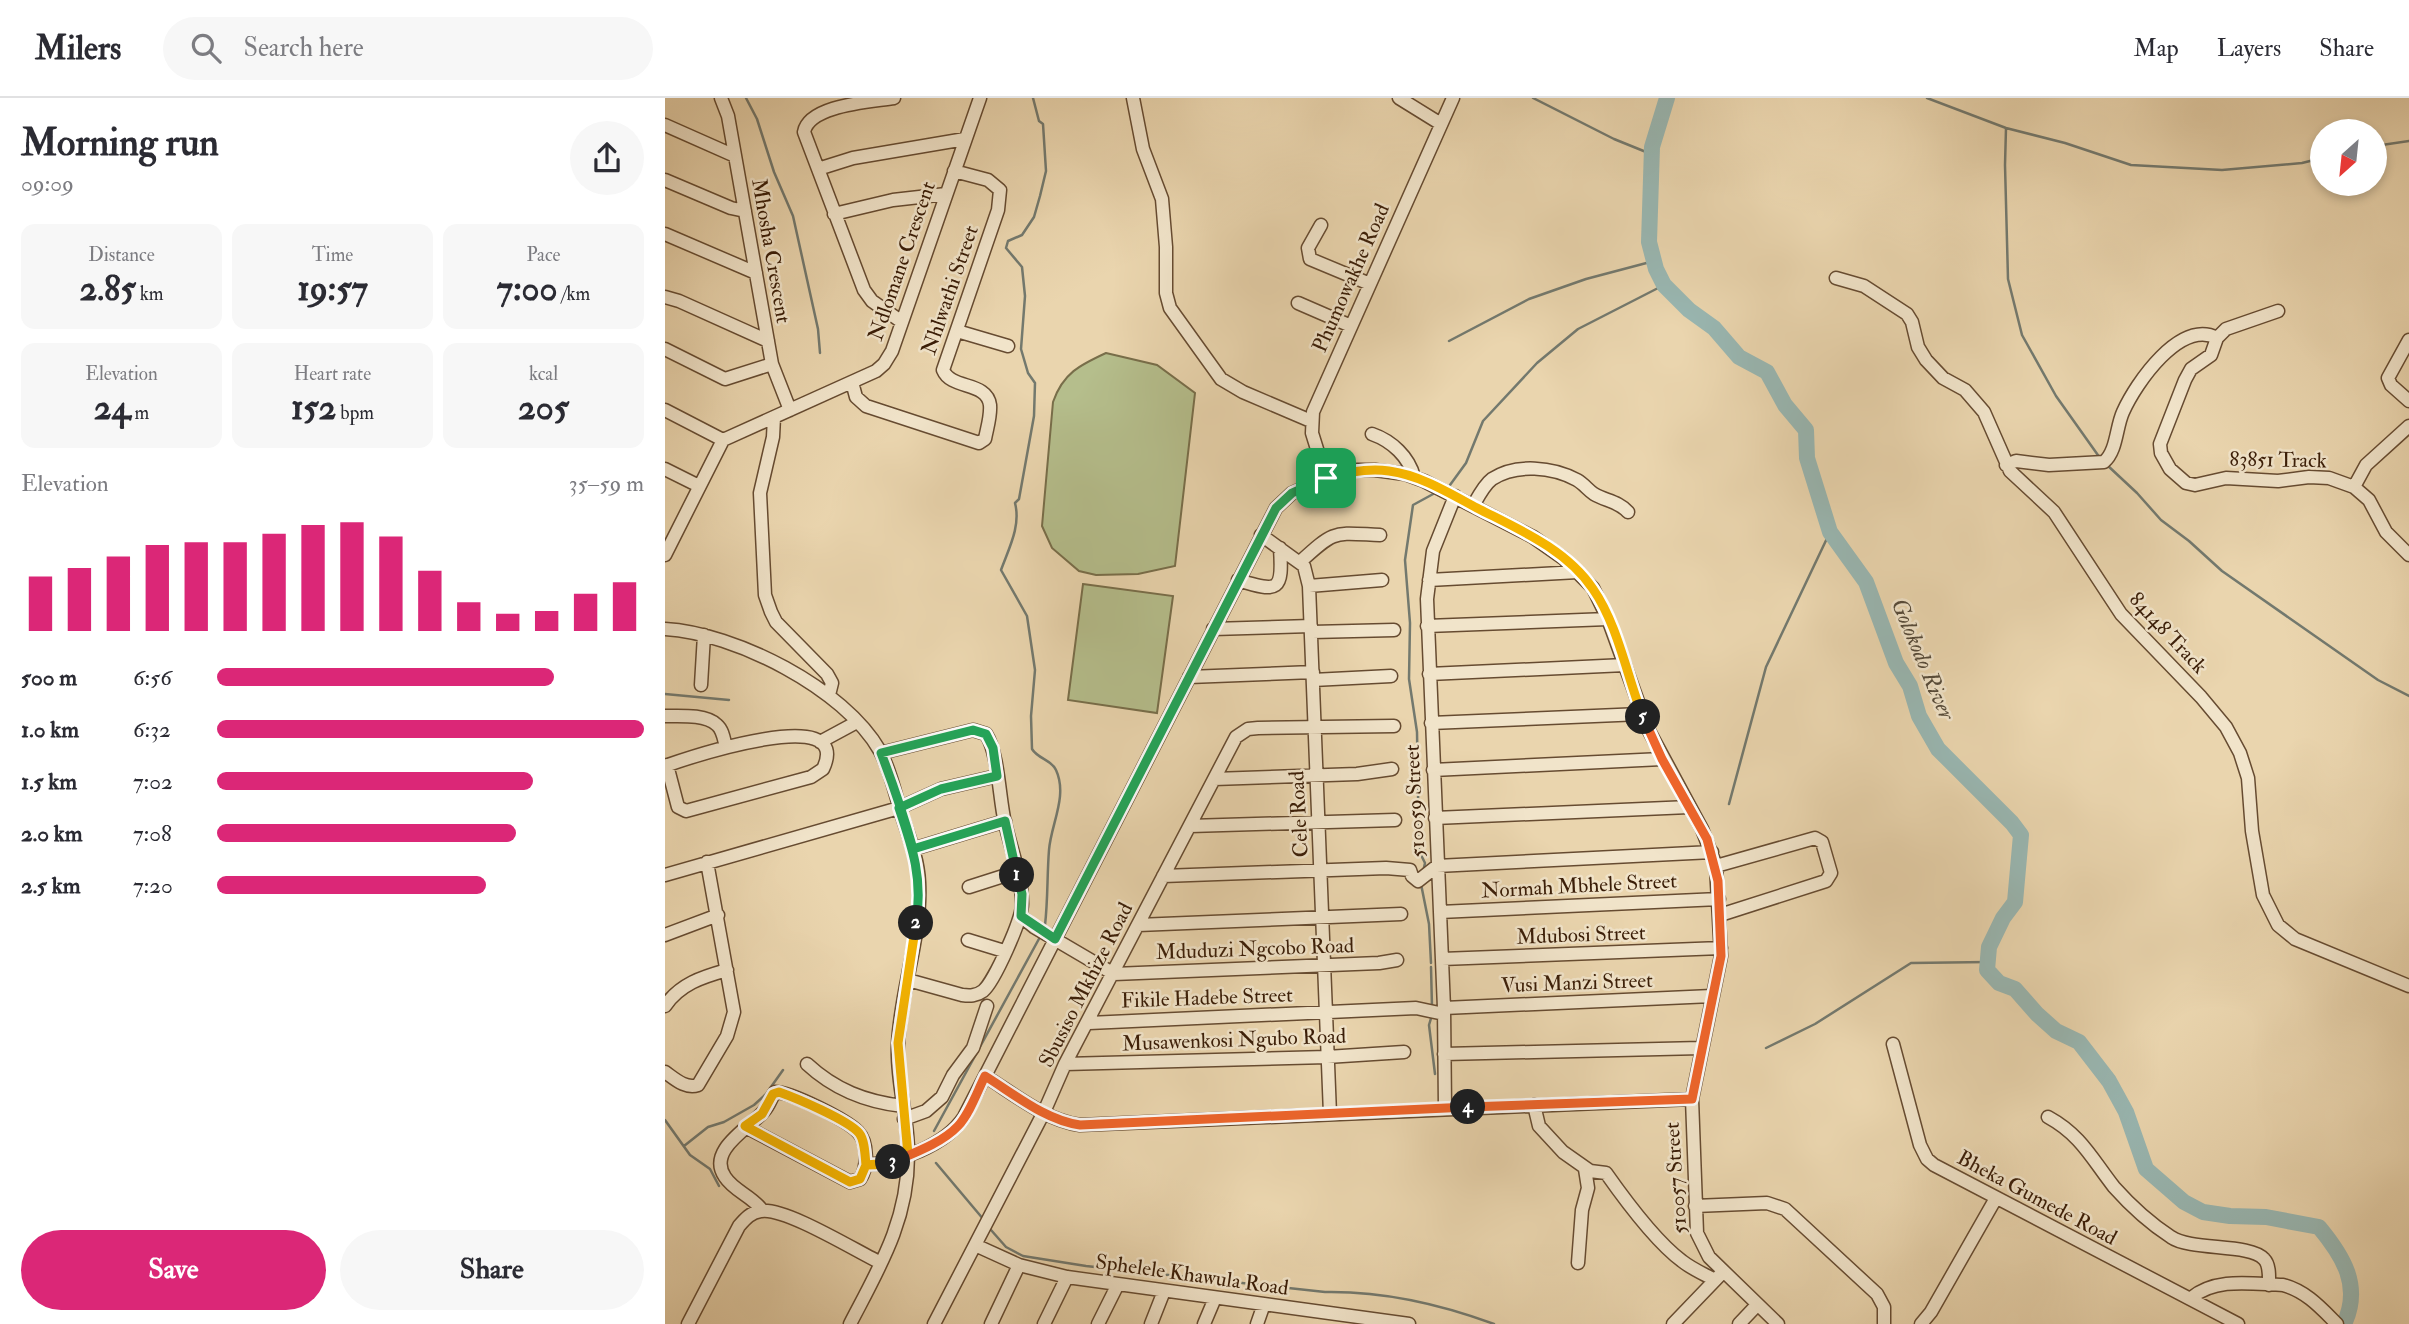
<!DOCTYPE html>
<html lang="en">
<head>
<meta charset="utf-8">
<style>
	:root { --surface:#fff; --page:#f7f7f7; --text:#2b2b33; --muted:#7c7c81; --line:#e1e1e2; --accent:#db2777 }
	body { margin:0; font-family:"IM FELL Double Pica",serif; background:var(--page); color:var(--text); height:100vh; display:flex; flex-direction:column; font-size:26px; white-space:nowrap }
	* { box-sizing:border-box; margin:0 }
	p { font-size:23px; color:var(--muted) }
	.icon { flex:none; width:38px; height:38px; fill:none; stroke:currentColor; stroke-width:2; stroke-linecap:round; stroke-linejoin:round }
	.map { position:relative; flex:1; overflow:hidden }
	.panel { display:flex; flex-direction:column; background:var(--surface); width:665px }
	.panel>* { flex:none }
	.needle { width:46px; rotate:207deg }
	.tools { position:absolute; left:1645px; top:21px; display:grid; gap:14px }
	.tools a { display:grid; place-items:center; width:77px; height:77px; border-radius:50%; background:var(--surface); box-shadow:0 4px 10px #0003; font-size:35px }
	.pin { position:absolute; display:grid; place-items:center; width:60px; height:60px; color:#fff; margin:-30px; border-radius:14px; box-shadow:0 4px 10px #0006 }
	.km { position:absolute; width:35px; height:35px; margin:-18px; border-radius:50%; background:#222; color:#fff; font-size:19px; line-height:35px; text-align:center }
	.round { display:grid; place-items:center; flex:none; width:74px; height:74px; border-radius:37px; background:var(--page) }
	.overview { display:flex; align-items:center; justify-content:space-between; height:119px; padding:0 21px }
	h1 { font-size:38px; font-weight:700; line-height:52px }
	.metrics { display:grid; grid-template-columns:repeat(3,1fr); gap:10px; height:119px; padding:7px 21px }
	.metrics div { display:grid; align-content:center; border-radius:14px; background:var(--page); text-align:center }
	.metrics b { font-size:35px; font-weight:700 }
	.metrics small { font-size:19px; font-weight:400 }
	.metrics p { font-size:19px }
	.chart { height:196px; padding:14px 21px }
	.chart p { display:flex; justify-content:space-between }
	.chart svg { width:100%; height:126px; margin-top:7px; stroke:var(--accent); stroke-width:6 }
	.action { display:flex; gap:14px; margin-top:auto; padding:14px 21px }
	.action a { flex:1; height:80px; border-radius:42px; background:var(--accent); color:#fff; font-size:28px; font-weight:700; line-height:80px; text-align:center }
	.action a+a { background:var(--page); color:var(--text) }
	ul { padding:0 21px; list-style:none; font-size:23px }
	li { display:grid; grid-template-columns:112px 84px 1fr; align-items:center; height:52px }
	li i { height:18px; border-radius:9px; background:var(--accent) }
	header { display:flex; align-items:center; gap:42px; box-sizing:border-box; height:98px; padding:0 35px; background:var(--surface); border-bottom:2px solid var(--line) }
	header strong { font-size:33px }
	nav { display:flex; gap:38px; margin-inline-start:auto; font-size:24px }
	.search { width:490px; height:63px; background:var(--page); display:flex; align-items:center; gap:18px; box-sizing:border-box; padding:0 24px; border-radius:38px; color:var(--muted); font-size:26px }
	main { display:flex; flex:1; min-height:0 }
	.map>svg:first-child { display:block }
</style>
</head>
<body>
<header>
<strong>Milers</strong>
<div class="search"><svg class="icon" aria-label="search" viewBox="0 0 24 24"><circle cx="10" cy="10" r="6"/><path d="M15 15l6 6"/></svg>Search here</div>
<nav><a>Map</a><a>Layers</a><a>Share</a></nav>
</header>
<main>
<section class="panel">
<div class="overview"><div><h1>Morning run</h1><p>09:09</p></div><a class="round"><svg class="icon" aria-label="share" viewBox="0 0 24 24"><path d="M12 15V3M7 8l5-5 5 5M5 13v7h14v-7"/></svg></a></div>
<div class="metrics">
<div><p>Distance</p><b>2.85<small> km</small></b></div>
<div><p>Time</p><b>19:57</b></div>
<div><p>Pace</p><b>7:00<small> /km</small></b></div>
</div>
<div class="metrics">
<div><p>Elevation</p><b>24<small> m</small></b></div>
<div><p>Heart rate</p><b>152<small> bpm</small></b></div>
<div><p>kcal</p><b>205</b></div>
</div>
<div class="chart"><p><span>Elevation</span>35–59 m</p>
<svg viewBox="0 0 160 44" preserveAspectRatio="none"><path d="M5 44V25M15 44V22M25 44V18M35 44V14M45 44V13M55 44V13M65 44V10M75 44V7M85 44V6M95 44V11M105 44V23M115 44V34M125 44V38M135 44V37M145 44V31M155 44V27"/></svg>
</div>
<ul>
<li><b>500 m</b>6:56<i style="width:79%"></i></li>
<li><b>1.0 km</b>6:32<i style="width:100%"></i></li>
<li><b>1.5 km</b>7:02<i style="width:74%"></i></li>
<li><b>2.0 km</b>7:08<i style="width:70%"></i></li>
<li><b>2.5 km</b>7:20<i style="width:63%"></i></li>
</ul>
<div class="action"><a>Save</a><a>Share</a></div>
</section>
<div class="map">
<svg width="1744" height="1226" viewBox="0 0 1744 1226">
	<rect width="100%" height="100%" fill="#ead5ae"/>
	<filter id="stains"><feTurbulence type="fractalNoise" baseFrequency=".00286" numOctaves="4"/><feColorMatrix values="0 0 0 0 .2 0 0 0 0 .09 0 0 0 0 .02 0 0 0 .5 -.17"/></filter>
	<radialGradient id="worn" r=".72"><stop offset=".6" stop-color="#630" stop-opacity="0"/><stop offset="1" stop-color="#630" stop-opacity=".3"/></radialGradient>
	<path fill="#b5be8c" stroke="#786e4a" stroke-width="2" d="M441 255 492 267 530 295 510 468 473 476 431 477 414 473 387 450 377 428 388 304C398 275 415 267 441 255Z
		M418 486 508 498 492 615 403 602Z"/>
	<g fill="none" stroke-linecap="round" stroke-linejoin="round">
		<path stroke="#73796e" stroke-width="2.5" d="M81 0 92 21 109 74 128 118 153 231 155 255
			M368 0 374 23 378 26 381 73 375 98 369 119 357 137 343 143 341 150 357 169 360 198 356 251 363 275 370 285 369 318 354 401 350 405C356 428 344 450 336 472L362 518 370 572 366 618 367 651C373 661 387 662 391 672 403 698 386 726 384 752 382 777 383 802 380 827
			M868 0 949 41 986 56
			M1262 0 1341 30 1400 45 1466 67 1557 72 1637 65 1657 60
			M1341 30 1340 67 1343 181 1357 237 1391 298 1435 360
			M1710 48 1744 43
			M784 243 864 201 921 181 989 163
			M1442 367 1472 395 1496 422 1524 443 1557 473 1713 582 1744 598
			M785 387 801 365 818 323 872 265 913 231 999 187
			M0 596 64 602
			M1064 706 1101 569 1165 434
			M758 774 760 765 754 753 752 634 744 581 745 525 740 462 748 407 770 395
			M756 786 764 826 766 865
			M766 869 767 909
			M767 917 764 927 770 976
			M1101 950 1150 926 1246 865 1323 864
			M0 1022 25 1057 45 1071 54 1088
			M269 1033 375 839
			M19 1048 43 1029 59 1024 89 1007 101 996 118 972
			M271 1065 319 1122
			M326 1132 341 1149 358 1158 421 1168 660 1194C717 1193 775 1206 829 1226"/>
		<path stroke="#99b7b2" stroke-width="16" d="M1002 0 987 49 984 144 991 171 999 187 1024 212 1049 230 1074 259 1102 274 1120 307 1141 332 1142 360 1165 434 1201 484 1231 565 1245 588 1254 618 1273 651 1347 725 1356 737 1350 804 1338 820 1324 849 1322 872 1334 885 1350 891 1372 916 1391 933 1414 944 1444 983 1461 1014 1481 1071 1519 1104 1538 1114 1565 1118 1601 1119 1654 1129C1678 1158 1697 1188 1679 1226"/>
		<g stroke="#664b31" stroke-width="15">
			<path id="minor" d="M56 0 63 18 107 266 125 312
				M229 0C205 4 144 7 139 34L199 192 207 203 237 224
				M468 0 478 51 497 101 501 149V195L505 210 556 281 578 294 646 323
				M734 0 776 26
				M0 27 70 58
				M153 71 188 60 300 41
				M0 82 66 110 80 113
				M169 116 228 102 281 96
				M656 127 643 150 645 161 705 186
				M0 136 91 175
				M1171 180 1199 188 1242 216 1247 224 1253 249 1261 262 1278 280 1300 292 1319 314 1345 373 1389 414 1456 516 1536 599 1561 629 1575 655 1583 680 1587 733 1598 797 1613 827 1630 841 1744 888
				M0 199 14 203 103 243
				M633 205 686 228
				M1613 213 1561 231 1552 240 1546 257 1526 271 1520 282 1495 346 1496 355 1505 371 1521 385 1530 387 1561 380 1613 383 1644 379 1664 380 1689 389 1704 402 1721 434 1744 457
				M292 233 343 248
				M1744 242 1723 280 1726 287 1744 303
				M0 251 60 281 107 266
				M187 284 191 299 201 308 314 345 320 341C322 330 326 318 325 307 322 283 286 292 278 272L333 112 335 92 323 82 289 73
				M0 312 58 342
				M109 319 108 339 95 395 100 497 106 514 111 524 162 576 167 585 164 597
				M707 336C727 343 744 359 749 379
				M58 342 211 273 219 266 227 253 315 0
				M1341 367 1351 363 1384 367 1439 364C1452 353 1451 329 1458 314 1471 285 1515 221 1552 240
				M0 371 34 388
				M661 380 647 335 648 314 788 0
				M1689 389 1701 367 1744 328
				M808 408C813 399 819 387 827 381 851 365 888 369 912 382 919 386 923 392 929 396 941 403 953 403 963 414
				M596 437 639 468 644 488 665 1016
				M0 457 58 342
				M635 464C671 431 668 435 715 437
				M573 482C614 495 618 493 615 450
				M764 482 913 474
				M644 488 717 482
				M762 528 943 521
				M0 531C70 535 179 590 215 653 226 673 230 696 237 718 244 739 253 761 254 784 257 839 235 893 233 947 231 984 244 1021 243 1058 243 1123 214 1170 185 1226
				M548 531 646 528
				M647 534 729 532
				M764 576 960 567
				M524 579 648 574
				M648 582 726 578
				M36 587 39 537
				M0 618C15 618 41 616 52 627 58 632 59 642 61 649
				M766 625 976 616
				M155 644 192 624
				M216 655 308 632 321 636C334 657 334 700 340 725 346 751 357 779 357 805 358 820 329 884 318 893 311 898 305 898 297 897L243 882
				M0 668C20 661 190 603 158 671L146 679 21 713 13 709 2 667
				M768 672 997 661
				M549 681 692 676 727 671
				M770 720 1024 709
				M525 728 730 722
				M248 751 340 723
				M1051 768 1150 740 1157 744 1166 775 1161 783 1055 817
				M0 777 234 710 276 691 332 678
				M498 778 721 770 745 772 747 778 753 783 772 768 1047 754
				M304 789 351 774
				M775 814 1054 801
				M356 818 369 829 449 876 714 865 732 862
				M473 827 736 816
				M0 837 53 817
				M303 842 339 853
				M777 861 1056 850
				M0 908C15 886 37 879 62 872
				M779 910 1047 898
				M424 925 751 910 779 916
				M1228 946 1255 1047 1262 1061 1269 1067 1573 1226
				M779 956 1036 950
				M142 966C170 992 201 1004 238 1008
				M400 966 662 959 739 954
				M0 974C10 981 20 991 33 987L62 938 69 914 42 764
				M320 978C349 996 380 1022 415 1027L1027 1001
				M869 1007 874 1028 898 1054 925 1073 941 1075C960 1102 990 1143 1017 1163 1027 1171 1039 1176 1050 1182
				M780 1010 779 910 762 501 768 453 790 398
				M1383 1019C1416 1037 1427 1061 1449 1089 1465 1107 1486 1126 1506 1139 1526 1153 1585 1145 1599 1161 1605 1167 1604 1179 1604 1187
				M239 1021 261 1013 277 999 288 977 308 950 322 908
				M81 1029 185 1084 195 1081C203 1070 203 1044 193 1034 182 1022 126 994 110 994 106 1000 104 1008 99 1013 86 1029 41 1052 60 1079 69 1093 87 1098 97 1112
				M201 1067C233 1065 281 1047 299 1019L611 410 627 395 661 380 692 372H710L740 376 759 383 868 439 898 460 928 490 943 521 983 631 1037 731 1051 768 1056 858 1027 1001 1032 1135 1044 1159 1113 1226
				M1030 1108 1102 1105 1120 1111 1212 1196 1219 1209V1226
				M310 1147 354 1167 402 1179 744 1226
				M913 1165 917 1112 923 1090 920 1071
				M1526 1200C1551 1179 1587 1186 1618 1187 1641 1193 1656 1210 1672 1226
				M23 1226 74 1128C80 1121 86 1114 96 1113 120 1109 191 1153 216 1165
				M269 1226 379 1014 400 966 571 639 583 631 593 630 729 628
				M326 1226 354 1167
				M379 1226 402 1179
				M433 1226 453 1186
				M486 1226 499 1193
				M539 1226 550 1200
				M592 1226 599 1206
				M1008 1226 1055 1177
				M1074 1226 1092 1207
				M1256 1226 1266 1214 1331 1100"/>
		</g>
		<use href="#minor" stroke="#f1e4ca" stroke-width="12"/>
	</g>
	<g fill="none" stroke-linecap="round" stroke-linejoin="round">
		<g stroke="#fff" stroke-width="14">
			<path id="split-1" d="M352 777 357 796 356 818 390 841 611 410 627 395 661 380"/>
		</g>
		<g stroke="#fff" stroke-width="14">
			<path id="split-2" d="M251 825C258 781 248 751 234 710L276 691 332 678 328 650 321 636 308 632 216 655C228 686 239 719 248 751L340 723 352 777"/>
		</g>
		<g stroke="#fff" stroke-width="14">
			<path id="split-3" d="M228 1064C220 1067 210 1067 201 1067L195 1081 185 1084 80 1028 97 1016 108 996 114 994C131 1000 183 1022 194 1035 200 1042 200 1058 201 1067L225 1065 243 1057 233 945 251 825"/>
		</g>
		<g stroke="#fff" stroke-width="14">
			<path id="split-4" d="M228 1064C249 1055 277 1045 293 1028 305 1015 312 994 320 978 349 996 380 1022 415 1027L803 1009"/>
		</g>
		<g stroke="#fff" stroke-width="14">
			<path id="split-5" d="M803 1009 1027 1001 1056 858 1053 783 1042 741 997 661 978 619"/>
		</g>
		<g stroke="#fff" stroke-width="14">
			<path id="split-6" d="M661 380C682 374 702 370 724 373 755 377 784 395 812 410 853 431 901 451 928 491 953 527 962 579 978 619"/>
		</g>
		<use href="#split-1" stroke="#22a559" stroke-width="9"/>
		<use href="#split-2" stroke="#22a559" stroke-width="9"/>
		<use href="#split-3" stroke="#f5b400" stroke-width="9"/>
		<use href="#split-4" stroke="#f0652b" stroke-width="9"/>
		<use href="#split-5" stroke="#f0652b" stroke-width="9"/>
		<use href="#split-6" stroke="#f5b400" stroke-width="9"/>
	</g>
	<g text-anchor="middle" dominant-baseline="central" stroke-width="5" stroke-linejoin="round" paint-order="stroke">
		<g font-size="21" fill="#3a1d07" stroke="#f1e4ca">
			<text transform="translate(106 153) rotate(80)">Mhosha Crescent</text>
			<text transform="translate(237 163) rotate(-71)">Ndlomane Crescent</text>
			<text transform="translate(686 180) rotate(-66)">Phumowakhe Road</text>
			<text transform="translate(285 192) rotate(-71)">Nhlwathi Street</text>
			<text transform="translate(1613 362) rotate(1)">83851 Track</text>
			<text transform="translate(1503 535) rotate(47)">84148 Track</text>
			<text transform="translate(750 703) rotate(-93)">510059 Street</text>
			<text transform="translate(634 716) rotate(-93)">Cele Road</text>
			<text transform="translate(914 788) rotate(-3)">Normah Mbhele Street</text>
			<text transform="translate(916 837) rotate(-2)">Mdubosi Street</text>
			<text transform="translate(590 851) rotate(-2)">Mduduzi Ngcobo Road</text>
			<text transform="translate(912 885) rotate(-2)">Vusi Manzi Street</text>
			<text transform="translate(421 887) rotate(-63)">Sbusiso Mkhize Road</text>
			<text transform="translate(542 900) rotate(-2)">Fikile Hadebe Street</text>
			<text transform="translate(569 942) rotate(-2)">Musawenkosi Ngubo Road</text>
			<text transform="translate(1011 1080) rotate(-94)">510057 Street</text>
			<text transform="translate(1372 1100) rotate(28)">Bheka Gumede Road</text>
			<text transform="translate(527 1177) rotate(8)">Sphelele Khawula Road</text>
		</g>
		<g font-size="23" font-style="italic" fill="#564b3a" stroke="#f1e4ca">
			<text transform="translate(1258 561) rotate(67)">Golokodo River</text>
		</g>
	</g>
	<rect width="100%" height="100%" filter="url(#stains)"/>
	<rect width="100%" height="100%" fill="url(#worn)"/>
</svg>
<div class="tools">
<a><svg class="needle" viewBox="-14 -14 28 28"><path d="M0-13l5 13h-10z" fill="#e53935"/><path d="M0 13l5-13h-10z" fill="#7c7c81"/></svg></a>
</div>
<div class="pin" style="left:661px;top:380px;background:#1e9e55"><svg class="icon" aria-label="arrive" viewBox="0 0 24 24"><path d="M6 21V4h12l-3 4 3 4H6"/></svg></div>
<b class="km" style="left:352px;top:777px">1</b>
<b class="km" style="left:251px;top:825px">2</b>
<b class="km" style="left:228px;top:1064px">3</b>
<b class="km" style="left:803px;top:1009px">4</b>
<b class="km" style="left:978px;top:619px">5</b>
</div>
</main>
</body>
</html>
